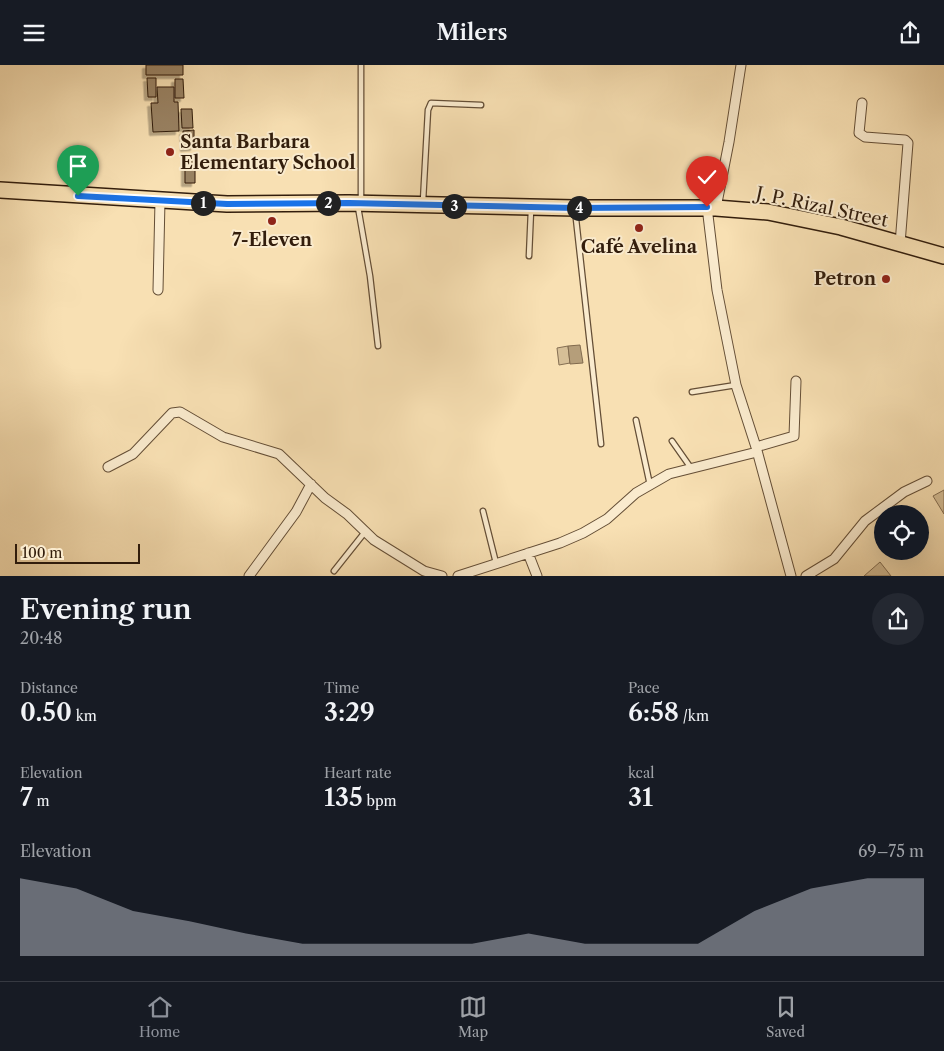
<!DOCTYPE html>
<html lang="en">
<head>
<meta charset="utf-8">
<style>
	:root { --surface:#171b24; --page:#242831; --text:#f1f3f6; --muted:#9ea1a6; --line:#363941; --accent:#8c9099 }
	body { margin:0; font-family:"Libre Caslon Text",serif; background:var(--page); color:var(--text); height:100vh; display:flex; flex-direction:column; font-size:19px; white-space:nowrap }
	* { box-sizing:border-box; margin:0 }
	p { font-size:16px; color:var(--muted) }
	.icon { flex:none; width:28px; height:28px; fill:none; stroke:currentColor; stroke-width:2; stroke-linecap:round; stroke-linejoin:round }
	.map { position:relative; height:511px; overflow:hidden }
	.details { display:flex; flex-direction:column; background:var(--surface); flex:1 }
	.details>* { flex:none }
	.controls { position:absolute; left:874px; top:440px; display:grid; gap:10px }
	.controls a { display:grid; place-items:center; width:55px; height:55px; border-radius:50%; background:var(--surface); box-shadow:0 5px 20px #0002; font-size:25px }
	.scale { position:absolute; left:15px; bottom:12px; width:125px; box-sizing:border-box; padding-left:5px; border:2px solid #321d0c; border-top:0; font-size:14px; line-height:18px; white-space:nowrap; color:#321d0c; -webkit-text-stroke:4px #faebce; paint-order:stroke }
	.pin { position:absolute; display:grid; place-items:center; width:42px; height:42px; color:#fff; margin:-51px -21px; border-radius:50% 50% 50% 0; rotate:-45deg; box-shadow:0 0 5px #0007 }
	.pin .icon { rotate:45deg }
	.km { position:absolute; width:25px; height:25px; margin:-12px; border-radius:50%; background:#222; color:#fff; font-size:14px; line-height:25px; text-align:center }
	.round { display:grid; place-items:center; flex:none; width:52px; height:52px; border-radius:26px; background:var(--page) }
	.overview { display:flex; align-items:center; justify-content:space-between; height:85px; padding:0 20px }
	h1 { font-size:28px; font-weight:600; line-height:38px }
	.metrics { display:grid; grid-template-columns:repeat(3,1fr); gap:8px; height:85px; padding:5px 20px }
	.metrics div { display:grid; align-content:center }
	.metrics b { font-size:25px; font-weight:600 }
	.metrics small { font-size:14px; font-weight:400 }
	.metrics p { font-size:14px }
	.chart { height:140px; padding:10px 20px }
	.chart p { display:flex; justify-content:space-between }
	.chart svg { width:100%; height:90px; margin-top:5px; fill:var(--accent); opacity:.7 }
	header { display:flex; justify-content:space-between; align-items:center; height:65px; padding:0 20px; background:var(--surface); font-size:22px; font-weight:600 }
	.dock { display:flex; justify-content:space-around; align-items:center; height:70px; border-top:1px solid var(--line); background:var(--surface); font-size:14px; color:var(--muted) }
	.dock a { display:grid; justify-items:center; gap:2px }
	.dock .active { color:var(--accent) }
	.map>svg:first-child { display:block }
</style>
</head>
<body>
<header><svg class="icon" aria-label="menu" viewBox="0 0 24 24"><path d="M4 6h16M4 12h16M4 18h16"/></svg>Milers<svg class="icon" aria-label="share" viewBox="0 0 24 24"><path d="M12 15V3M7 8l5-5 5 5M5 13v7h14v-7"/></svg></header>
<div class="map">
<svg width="944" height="511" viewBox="0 0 944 511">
	<defs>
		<filter id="shadow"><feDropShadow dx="-3.5" dy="3.5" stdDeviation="0" flood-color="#0004"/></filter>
	</defs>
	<rect width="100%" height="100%" fill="#f8e0b3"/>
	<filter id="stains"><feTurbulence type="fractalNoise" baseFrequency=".004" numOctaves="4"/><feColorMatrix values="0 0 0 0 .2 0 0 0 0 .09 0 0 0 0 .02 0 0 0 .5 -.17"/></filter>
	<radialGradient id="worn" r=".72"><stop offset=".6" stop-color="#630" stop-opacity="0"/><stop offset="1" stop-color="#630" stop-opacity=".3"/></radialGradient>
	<path fill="#d6bf97" stroke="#846e52" d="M568 281 570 298 559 300 557 283Z
		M944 425V449L933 431Z
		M880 497 891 511H864Z"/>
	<path fill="#b59e7a" stroke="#816a4e" d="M580 280 583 298 570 299 568 281Z"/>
	<path fill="#998263" stroke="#321d0c" filter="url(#shadow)" d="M146 0H183V10H146Z
		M147 13H156V32H148Z
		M175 14H183L184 33H175Z
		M157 22H174V37H178L179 66 153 67 151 38H158Z
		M181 44H192L193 63H182Z
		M194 65V82L184 83 183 66Z
		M185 94H195V118H185Z"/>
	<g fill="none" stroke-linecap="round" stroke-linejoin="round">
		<g stroke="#644e36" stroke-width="7">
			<path id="service" d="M361 134V0
				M423 136 428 45 431 38 481 40
				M358 142 370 211 378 281
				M575 145 601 379
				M529 191 531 145
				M692 327 736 320
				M636 355 650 420
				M672 376 691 403
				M483 446 496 498
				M334 506 365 467"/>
		</g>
		<g stroke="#644e36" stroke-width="11">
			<path id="minor" d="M862 38 859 68 865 72 905 75 908 78 900 179
				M707 142 717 225 736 320 756 382 791 511
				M716 143 729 77 741 0
				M158 225 160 136
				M756 382 794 371 796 316
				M108 402 133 389 172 348 180 347 223 372 279 389 325 433 347 449 374 475 424 506 442 511
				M528 488 537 511
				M249 511 296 447 311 419
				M458 511 560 478 583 468 607 454 636 428 669 409 757 387
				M806 511 834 494 865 456 904 427 927 416"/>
		</g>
		<g stroke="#321d0c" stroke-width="18">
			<path id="primary" d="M0 125 227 139 349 138 575 143H716L768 147 841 162 944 191"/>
		</g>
		<use href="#service" stroke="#faebce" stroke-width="4.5"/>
		<use href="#minor" stroke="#faebce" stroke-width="9"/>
		<use href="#primary" stroke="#f8e0b3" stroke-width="15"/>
	</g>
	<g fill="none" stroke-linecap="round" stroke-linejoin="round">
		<g stroke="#fff" stroke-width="10">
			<path id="route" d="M78 131 227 139 349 138 575 143 707 142"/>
		</g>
		<use href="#route" stroke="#1a73e8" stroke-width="6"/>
	</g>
	<g fill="#8f2418" stroke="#faebce" stroke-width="2">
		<circle cx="170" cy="87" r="5"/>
		<circle cx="272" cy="156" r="5"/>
		<circle cx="639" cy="163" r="5"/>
		<circle cx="886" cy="214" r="5"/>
	</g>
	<g text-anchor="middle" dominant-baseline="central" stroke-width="4" stroke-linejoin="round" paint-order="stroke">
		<g font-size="18" font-weight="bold" fill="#321d0c" stroke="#faebce">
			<text x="180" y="77" text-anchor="start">Santa Barbara<tspan x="180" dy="21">Elementary School</tspan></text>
			<text x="272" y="175">7-Eleven</text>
			<text x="639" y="182">Café Avelina</text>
			<text x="876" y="214" text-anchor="end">Petron</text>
		</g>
		<g font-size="18" fill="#321d0c" stroke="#faebce">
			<text transform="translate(822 142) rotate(12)">J. P. Rizal Street</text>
		</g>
	</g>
	<rect width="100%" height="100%" filter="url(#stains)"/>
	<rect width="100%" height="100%" fill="url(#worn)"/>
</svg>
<div class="controls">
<a><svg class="icon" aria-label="locate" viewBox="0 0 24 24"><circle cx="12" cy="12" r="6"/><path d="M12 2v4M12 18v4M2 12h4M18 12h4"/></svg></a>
</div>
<div class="scale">100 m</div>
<div class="pin" style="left:78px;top:131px;background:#1e9e55"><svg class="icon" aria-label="arrive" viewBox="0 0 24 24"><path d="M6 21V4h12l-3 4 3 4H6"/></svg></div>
<div class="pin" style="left:707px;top:142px;background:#d93025"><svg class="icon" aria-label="check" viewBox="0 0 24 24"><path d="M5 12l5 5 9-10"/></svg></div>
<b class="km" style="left:203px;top:138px">1</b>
<b class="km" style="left:328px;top:138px">2</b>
<b class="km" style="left:454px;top:141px">3</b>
<b class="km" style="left:579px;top:143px">4</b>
</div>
<section class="details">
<div class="overview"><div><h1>Evening run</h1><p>20:48</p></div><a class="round"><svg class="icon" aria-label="share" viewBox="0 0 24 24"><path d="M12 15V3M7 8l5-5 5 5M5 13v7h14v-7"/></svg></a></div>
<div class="metrics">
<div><p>Distance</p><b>0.50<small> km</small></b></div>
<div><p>Time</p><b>3:29</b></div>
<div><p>Pace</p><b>6:58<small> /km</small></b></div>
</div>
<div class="metrics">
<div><p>Elevation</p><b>7<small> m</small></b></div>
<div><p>Heart rate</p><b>135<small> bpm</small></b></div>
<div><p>kcal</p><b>31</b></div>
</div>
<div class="chart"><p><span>Elevation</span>69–75 m</p>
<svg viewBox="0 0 160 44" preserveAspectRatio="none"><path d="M0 44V6L10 11L20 22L30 27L40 33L50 38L60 38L70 38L80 38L90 33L100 38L110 38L120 38L130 22L140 11L150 6L160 6V44z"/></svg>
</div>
</section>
<nav class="dock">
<a class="active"><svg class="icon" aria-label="home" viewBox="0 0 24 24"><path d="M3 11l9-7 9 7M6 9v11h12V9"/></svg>Home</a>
<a><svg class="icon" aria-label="map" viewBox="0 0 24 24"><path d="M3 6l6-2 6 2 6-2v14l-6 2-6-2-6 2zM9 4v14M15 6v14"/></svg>Map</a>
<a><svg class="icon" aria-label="saved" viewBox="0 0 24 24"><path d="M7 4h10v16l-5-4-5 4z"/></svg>Saved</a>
</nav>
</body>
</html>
